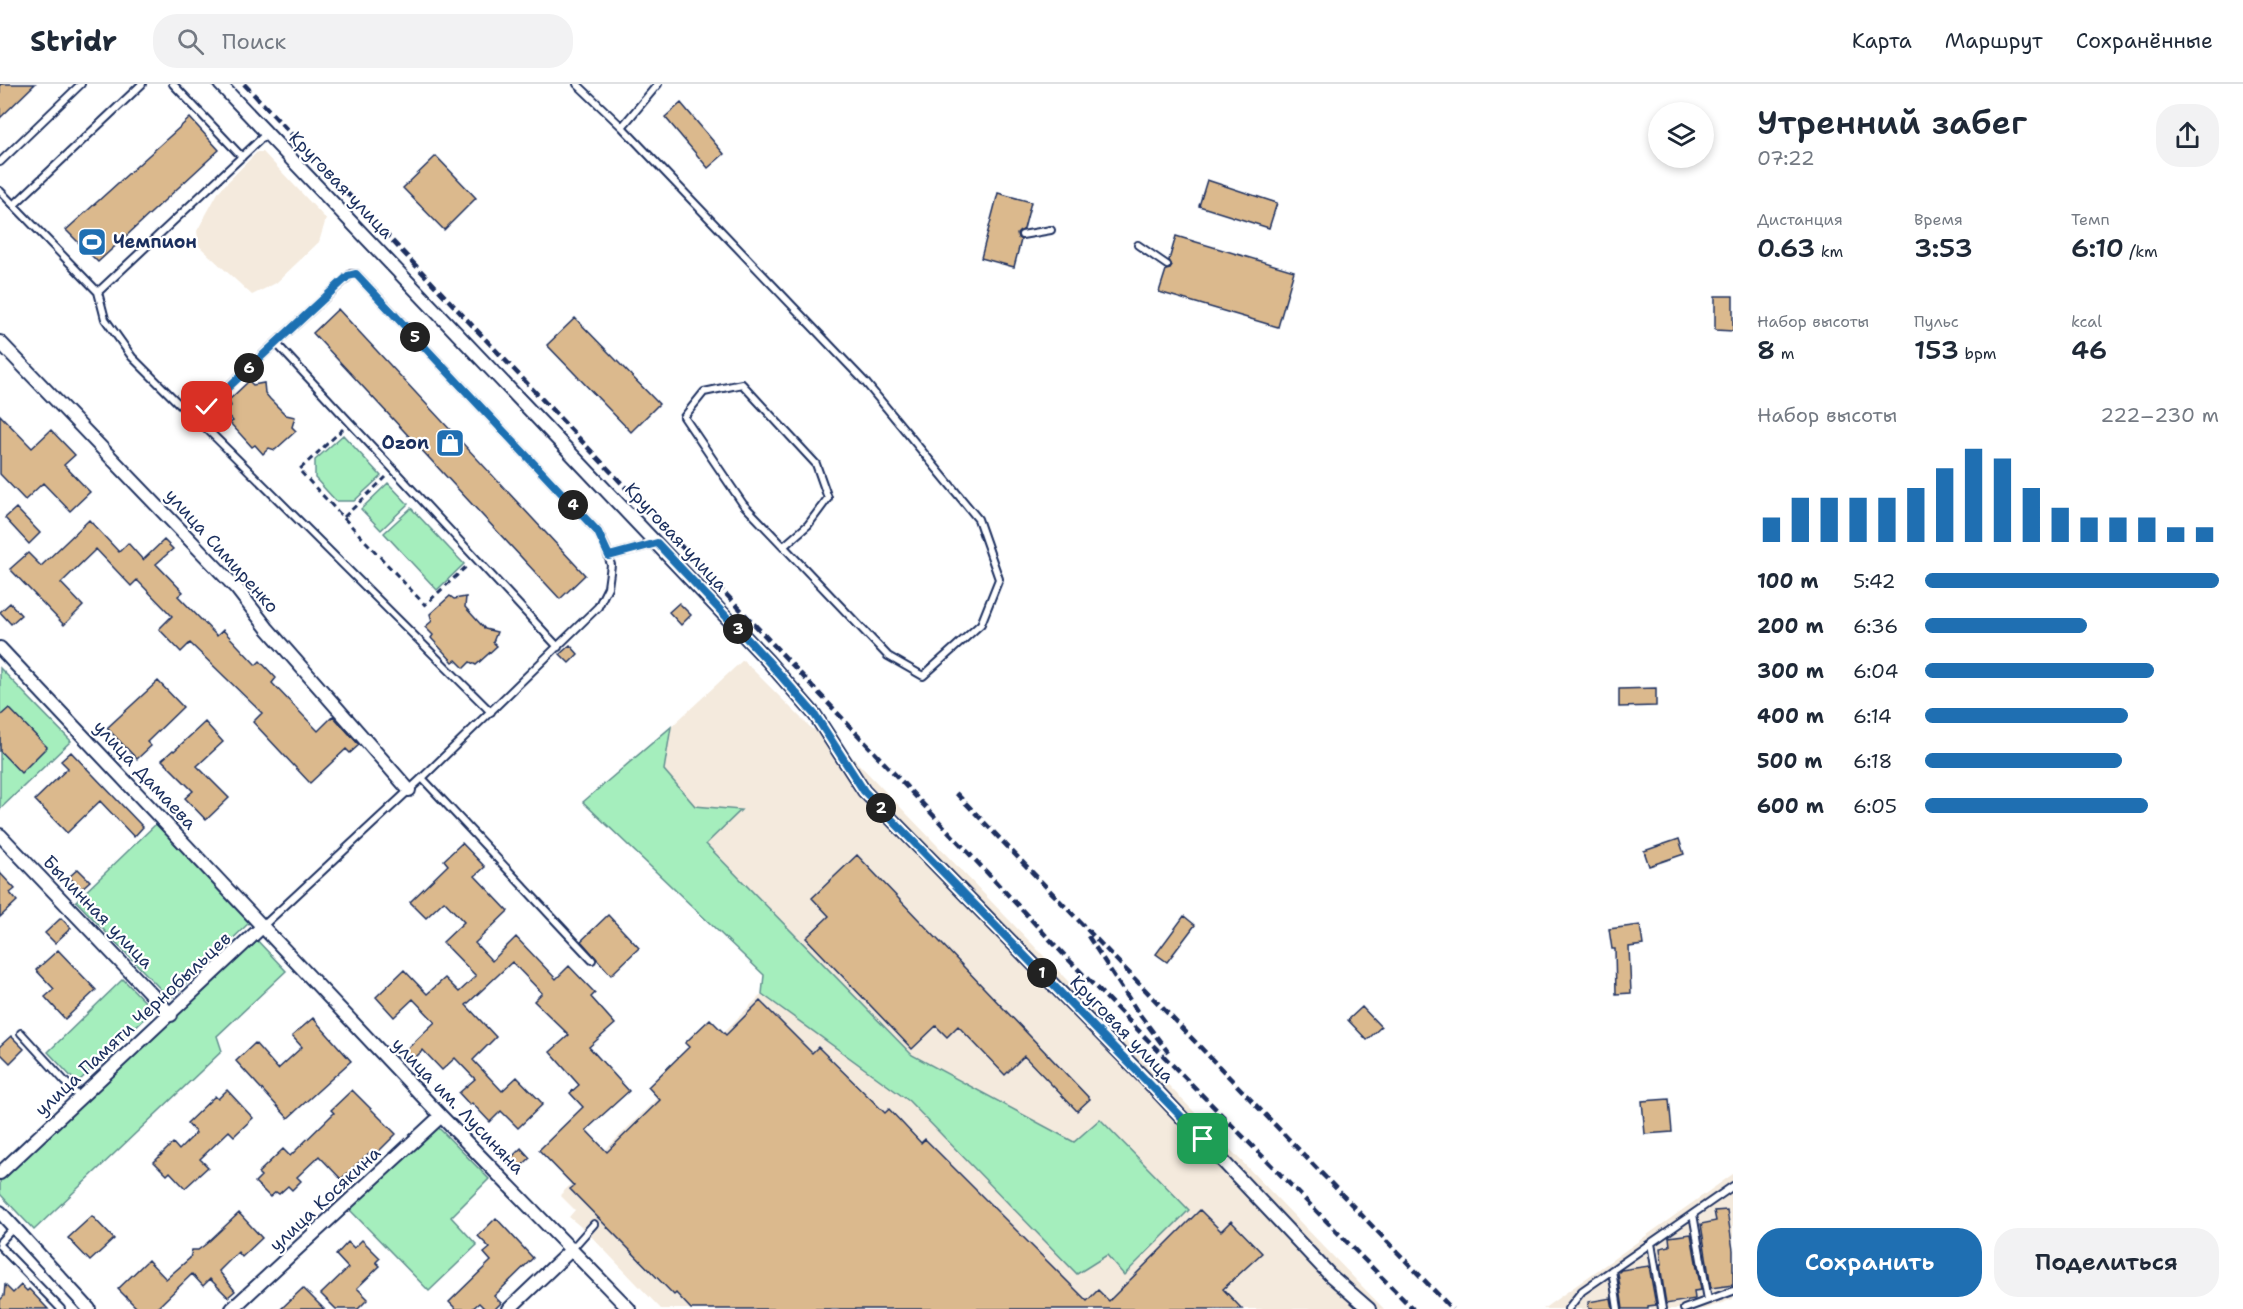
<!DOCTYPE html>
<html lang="ru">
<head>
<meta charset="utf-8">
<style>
	:root { --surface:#fff; --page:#f2f2f3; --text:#1f2937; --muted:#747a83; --line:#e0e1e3; --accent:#1f6fb2 }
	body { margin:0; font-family:"Shantell Sans",sans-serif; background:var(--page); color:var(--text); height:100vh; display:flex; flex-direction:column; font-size:22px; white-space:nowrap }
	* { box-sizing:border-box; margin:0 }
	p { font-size:20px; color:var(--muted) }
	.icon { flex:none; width:33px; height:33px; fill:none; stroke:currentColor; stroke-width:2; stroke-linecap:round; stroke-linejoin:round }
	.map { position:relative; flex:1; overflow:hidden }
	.details { display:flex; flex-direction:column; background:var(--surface); width:510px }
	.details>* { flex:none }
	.controls { position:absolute; left:1648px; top:18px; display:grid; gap:12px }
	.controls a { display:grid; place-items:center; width:66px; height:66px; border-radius:50%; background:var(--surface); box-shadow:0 3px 9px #0003; font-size:30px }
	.pin { position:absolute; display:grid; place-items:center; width:51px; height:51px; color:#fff; margin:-26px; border-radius:12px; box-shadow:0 3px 9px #0006 }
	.km { position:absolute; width:30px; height:30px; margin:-15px; border-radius:50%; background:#222; color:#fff; font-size:16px; line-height:30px; text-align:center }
	.round { display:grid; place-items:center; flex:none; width:63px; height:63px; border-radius:24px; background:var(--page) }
	.headline { display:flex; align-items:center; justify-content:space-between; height:102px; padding:0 24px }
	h1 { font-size:33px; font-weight:600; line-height:45px }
	.stats { display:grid; grid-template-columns:repeat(3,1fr); gap:9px; height:102px; padding:6px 24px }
	.stats div { display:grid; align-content:center }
	.stats b { font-size:26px; font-weight:600 }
	.stats small { font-size:16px; font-weight:400 }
	.stats p { font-size:16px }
	.chart { height:168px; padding:12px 24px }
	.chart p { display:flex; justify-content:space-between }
	.chart svg { width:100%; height:108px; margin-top:6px; stroke:var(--accent); stroke-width:6 }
	.button { display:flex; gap:12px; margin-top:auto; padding:12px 24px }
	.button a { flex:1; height:69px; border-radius:24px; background:var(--accent); color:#fff; font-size:24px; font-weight:600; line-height:69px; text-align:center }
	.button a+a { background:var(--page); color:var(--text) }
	ul { padding:0 24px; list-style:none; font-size:20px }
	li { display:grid; grid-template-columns:96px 72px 1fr; align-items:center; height:45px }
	li i { height:15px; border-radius:8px; background:var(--accent) }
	header { display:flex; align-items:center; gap:36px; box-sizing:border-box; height:84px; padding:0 30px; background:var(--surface); border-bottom:2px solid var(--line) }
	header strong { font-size:28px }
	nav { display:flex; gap:33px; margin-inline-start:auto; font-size:21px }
	.search { width:420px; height:54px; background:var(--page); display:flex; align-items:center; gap:15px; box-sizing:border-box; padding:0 21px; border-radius:24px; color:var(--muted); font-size:22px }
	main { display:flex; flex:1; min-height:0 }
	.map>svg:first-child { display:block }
</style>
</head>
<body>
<header>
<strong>Stridr</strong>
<div class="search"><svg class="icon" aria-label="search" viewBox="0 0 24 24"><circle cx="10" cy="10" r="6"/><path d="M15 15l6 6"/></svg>Поиск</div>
<nav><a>Карта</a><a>Маршрут</a><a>Сохранённые</a></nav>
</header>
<main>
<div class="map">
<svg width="1733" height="1225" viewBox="0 0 1733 1225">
	<rect width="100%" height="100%" fill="#fff"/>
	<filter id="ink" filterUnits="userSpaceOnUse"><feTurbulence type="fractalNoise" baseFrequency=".0167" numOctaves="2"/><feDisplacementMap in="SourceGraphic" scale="12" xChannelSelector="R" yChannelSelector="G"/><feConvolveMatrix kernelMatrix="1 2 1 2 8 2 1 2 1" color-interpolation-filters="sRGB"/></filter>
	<g filter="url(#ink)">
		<path fill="#f4eadd" d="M257 68H263L326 135 319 158 276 199 252 211 199 162 197 147 219 107Z
			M743 576 812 645 826 646 1384 1225H661L587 1148 569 1133 575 1126 560 1111 762 910 909 1017 1077 1189 1107 1171 1124 1190 1100 1035 1074 1058 912 971 705 760 695 722 664 686 671 643Z
			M1733 1090V1215L1705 1225H1543Z"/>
		<path fill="#a5eebd" stroke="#608e8e" stroke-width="1.5" d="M343 351 381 392 354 417H336L315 394V376Z
			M388 399 408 420 381 446 361 425Z
			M411 424 464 480 437 506 384 449Z
			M0 584 71 657 0 725Z
			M671 643 664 686 695 722 741 726 706 760 912 971 1074 1058 1100 1035 1189 1126 1124 1191 1107 1171 1077 1190 909 1017 762 910 764 891 583 718Z
			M156 740 250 838 170 915 76 817Z
			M254 853 286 887 217 952 222 967 34 1146 0 1110V1094Z
			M123 895 153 926 77 999 48 968Z
			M435 1040 489 1095 451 1133 477 1161 429 1207 349 1125Z"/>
		<path fill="#dbb98d" stroke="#1b2f5e" stroke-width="1.5" d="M0 0H35L0 34Z
			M681 19 724 70 708 84 665 33Z
			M190 34 219 66 98 178 66 146Z
			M436 72 476 114 444 146 403 104Z
			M1207 96 1277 119 1269 144 1199 122Z
			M998 109 1031 118 1024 145 1017 150 1018 154 1021 156 1014 183 981 174Z
			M1176 152 1294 187 1278 243 1159 208 1166 186 1170 185 1172 182 1169 176Z
			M1715 212H1733V247L1715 246Z
			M338 225 585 491 560 515 313 249Z
			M575 234 659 320 631 348 547 261Z
			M249 297 253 301 264 299 265 309 270 315 286 331 295 333 292 343 296 347 275 366 269 364 263 370 255 361 252 363 230 339 233 337 225 328 231 322 229 316Z
			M0 331 32 364 51 346 75 371 64 381 90 408 70 427 43 399 25 416 0 390Z
			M16 424 40 449 29 460 5 434Z
			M89 436 119 468 128 459 143 476 164 456 173 465 156 480 183 508 178 512 217 552 223 546 256 581 260 577 276 594 272 599 318 647 333 632 359 661 350 669 346 665 310 699 253 638 262 629 190 559 181 568 159 545 172 532 137 496 131 502 96 465 61 499 83 522 64 541 10 485 28 469 41 482Z
			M450 512 454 515 466 513 465 523 485 545 497 548 493 558 497 562 476 581 470 578 464 584 456 576 453 578 431 554 433 551 425 543 432 537 430 530Z
			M10 519 21 531 11 540 0 528Z
			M679 519 691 531 681 541 669 528Z
			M570 561 578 570 569 579 560 570Z
			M158 597 183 623 147 658 151 662 137 675 107 644Z
			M1656 604V622L1619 623V605Z
			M9 624 47 663 21 689 0 667V632Z
			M205 638 223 658 197 682 229 714 206 736 185 714 193 707 162 676 173 666 174 667Z
			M71 668 143 743 134 753 100 717 67 749 35 716 68 684 61 677Z
			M1679 755 1684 770 1649 782 1644 767Z
			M462 759 485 783 475 792 508 827 475 859 492 877 516 853 556 895 569 882 595 909 591 913 615 940 589 963 629 1007 586 1046 607 1068 660 1016 648 1003 689 963 685 959 710 935 726 951 760 917 812 969 818 963 885 1029 889 1025 921 1059 925 1055 1087 1217 1098 1206 1109 1217 1200 1126 1221 1147 1231 1137 1262 1169 1223 1205 1242 1225H691L676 1209 674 1211 570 1105 574 1102 539 1066 583 1023 570 1009 579 1001 550 968 569 951 534 917 542 909 512 878 466 921 496 953 473 976 502 1007 517 993 543 1020 518 1044 501 1027 490 1038 472 1019 470 1021 459 1009 475 995 455 974 442 986 423 966 411 978 403 969 435 938 413 915 394 933 376 913 404 886 427 910 445 894 459 908 476 892 443 858 464 838 444 817 426 834 410 818 448 781 444 776Z
			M857 771 1090 1015 1077 1027 1024 972 1005 991 958 942 947 953 936 942 912 965 806 854 829 832 812 814Z
			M78 785 90 797 81 805 69 793Z
			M0 789 15 805 10 809 17 817 0 833Z
			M608 831 639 864 611 891 581 857Z
			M1184 832 1195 841 1167 878 1156 870Z
			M61 834 71 844 55 859 45 849Z
			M1640 841 1643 861 1629 863 1631 909 1616 910 1615 865H1612L1609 845Z
			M58 866 96 906 65 935 45 913 54 905 36 886Z
			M1362 923 1381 943 1367 956 1348 936Z
			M313 934 351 977 288 1034 236 977 255 959 278 985 302 963 292 952Z
			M11 952 24 965 10 979 0 969V962Z
			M227 1006 253 1034 234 1052 229 1047 200 1075 208 1083 185 1104 170 1088 167 1091 154 1078 173 1059 179 1066 196 1049 187 1039 215 1012 218 1015Z
			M352 1006 396 1050 373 1073 369 1069 341 1095 319 1072 297 1093 301 1097 292 1106 288 1102 279 1110 276 1108 270 1113 255 1098 261 1092 258 1089 283 1065 290 1072 334 1029 331 1026Z
			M1669 1015 1672 1048 1645 1050 1642 1017Z
			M521 1064 530 1074 516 1087 507 1078Z
			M1727 1126 1733 1166V1201L1711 1204 1701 1140 1716 1137 1714 1127Z
			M239 1129 262 1154 242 1173 238 1168 219 1187 235 1207 228 1213 210 1195 203 1202 192 1190 156 1225H138L118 1205 148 1176 166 1195 190 1174 192 1166H198L206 1160Z
			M92 1132 114 1155 90 1177 68 1154Z
			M496 1134 533 1174 494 1212 501 1219 495 1225H485L479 1219 472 1225H456L449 1218 491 1177 484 1169 490 1164 478 1152Z
			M1691 1150 1701 1206 1694 1207 1695 1215 1666 1220 1660 1180H1662L1660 1164 1670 1162 1669 1153Z
			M362 1156 380 1174 376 1178 380 1182 357 1204 368 1215 358 1225H336L321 1210 348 1184 336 1171 348 1158 354 1164Z
			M1649 1182 1656 1221 1648 1222V1225H1623L1618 1189 1621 1186Z
			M5 1201 13 1209 21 1201 27 1207 29 1205 48 1225H0V1216L4 1212Z
			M303 1204 324 1225H281Z
			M1611 1214 1613 1225H1589L1588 1218Z"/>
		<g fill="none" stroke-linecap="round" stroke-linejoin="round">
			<g stroke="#1b2f5e" stroke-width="10">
				<path id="service" d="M173 0 242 73
					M577 0 622 43 866 299 978 435 999 495 981 540 923 592 888 572 743 420 684 333 704 308 742 300 816 380 828 414 808 441 784 462
					M622 43 658 0
					M0 78 81 0
					M0 107 98 208 105 235 132 273 182 323
					M14 121 142 0
					M1022 151 1051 146
					M1138 161 1167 181
					M98 208 267 49
					M276 259 558 563
					M609 472 657 459
					M422 694 592 876
					M263 842 422 694 598 523 608 503 611 481 606 464 598 448 360 194 356 190H351L206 323 202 330V340L491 628
					M21 949 80 1014
					M1693 1130 1708 1216
					M0 1158 14 1143
					M1651 1159 1662 1225
					M0 1162 61 1225
					M571 1166 594 1140
					M1612 1186 1618 1225
					M1568 1225 1582 1207 1733 1102
					M1684 1225 1733 1207"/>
			</g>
			<g stroke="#1b2f5e" stroke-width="16">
				<path id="minor" d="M220 0 767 576 815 631 864 707 1156 1006 1330 1191 1369 1225
					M0 258 237 505 267 544 409 706
					M0 564 441 1032 629 1225
					M0 751 171 931
					M0 1089 263 842
					M0 1128 89 1225
					M232 1225 441 1032
					M509 1225 571 1166"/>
			</g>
			<path stroke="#1b2f5e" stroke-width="3" stroke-dasharray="6 4.5" stroke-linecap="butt" d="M343 345 299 386 425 521 468 481
				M344 433 386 393"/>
			<use href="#service" stroke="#fff" stroke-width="6"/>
			<use href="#minor" stroke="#fff" stroke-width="12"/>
			<path stroke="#1b2f5e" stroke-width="4.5" stroke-dasharray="9 4.5" stroke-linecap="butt" d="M244 0 680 461 1068 875 1413 1225
				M956 709 1452 1225
				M1088 852 1137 927 1168 968"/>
		</g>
	</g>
	<g fill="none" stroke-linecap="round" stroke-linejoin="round" filter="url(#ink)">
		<g stroke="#fff" stroke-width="12">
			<path id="route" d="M207 323 348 192 356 190 598 448 609 472 657 459 767 576 815 631 864 707 1203 1055"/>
		</g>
		<use href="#route" stroke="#1f6fb2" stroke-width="8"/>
	</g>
	<defs>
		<g id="stadium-square" transform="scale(1.5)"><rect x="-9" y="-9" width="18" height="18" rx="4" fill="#1f6fb2" stroke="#fff"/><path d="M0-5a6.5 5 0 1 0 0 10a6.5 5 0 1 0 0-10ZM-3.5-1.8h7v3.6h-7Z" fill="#fff"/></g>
		<g id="shop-square" transform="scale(1.5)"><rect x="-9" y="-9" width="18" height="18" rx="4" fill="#1f6fb2" stroke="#fff"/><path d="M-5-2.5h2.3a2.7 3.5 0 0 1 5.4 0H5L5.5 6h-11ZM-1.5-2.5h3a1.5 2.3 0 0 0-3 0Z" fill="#fff"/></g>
	</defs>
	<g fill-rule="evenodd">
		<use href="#stadium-square" x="92" y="158"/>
		<use href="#shop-square" x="450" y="359"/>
	</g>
	<g text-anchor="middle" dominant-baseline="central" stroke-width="4.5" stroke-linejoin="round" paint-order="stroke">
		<g font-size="18" fill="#1b2f5e" stroke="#fff">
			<text transform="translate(341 101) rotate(46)">Круговая улица</text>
			<text transform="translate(676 453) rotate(47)">Круговая улица</text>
			<text transform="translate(222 467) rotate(48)">улица Симиренко</text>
			<text transform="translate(145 691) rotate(47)">улица Дамаева</text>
			<text transform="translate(98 828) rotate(46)">Былинная улица</text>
			<text transform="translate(133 940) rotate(-43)">улица Памяти Чернобыльцев</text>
			<text transform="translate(1122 945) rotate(46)">Круговая улица</text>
			<text transform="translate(458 1022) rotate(46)">улица им. Лусиняна</text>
			<text transform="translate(325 1115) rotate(-43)">улица Косякина</text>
		</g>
		<g font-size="18" font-weight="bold" fill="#1b2f5e" stroke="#fff" text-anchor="start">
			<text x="113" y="158">Чемпион</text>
			<text x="429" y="359" text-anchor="end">Ozon</text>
		</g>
	</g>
</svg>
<div class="controls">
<a><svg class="icon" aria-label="layers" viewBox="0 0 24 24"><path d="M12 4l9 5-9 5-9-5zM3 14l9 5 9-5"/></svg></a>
</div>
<div class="pin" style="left:1203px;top:1055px;background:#1e9e55"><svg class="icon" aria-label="arrive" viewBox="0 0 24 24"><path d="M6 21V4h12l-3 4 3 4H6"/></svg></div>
<div class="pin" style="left:207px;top:323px;background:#d93025"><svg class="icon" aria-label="check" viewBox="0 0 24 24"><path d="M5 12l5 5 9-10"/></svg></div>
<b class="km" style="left:1042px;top:889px">1</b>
<b class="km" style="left:881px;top:724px">2</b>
<b class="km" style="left:738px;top:545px">3</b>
<b class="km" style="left:573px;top:421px">4</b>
<b class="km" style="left:415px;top:253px">5</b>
<b class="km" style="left:249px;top:284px">6</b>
</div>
<section class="details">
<div class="headline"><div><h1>Утренний забег</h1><p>07:22</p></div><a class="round"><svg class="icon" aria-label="share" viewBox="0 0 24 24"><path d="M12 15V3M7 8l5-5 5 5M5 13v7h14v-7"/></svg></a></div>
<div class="stats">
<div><p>Дистанция</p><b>0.63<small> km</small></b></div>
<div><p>Время</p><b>3:53</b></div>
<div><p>Темп</p><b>6:10<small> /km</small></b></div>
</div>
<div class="stats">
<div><p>Набор высоты</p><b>8<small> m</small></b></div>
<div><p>Пульс</p><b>153<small> bpm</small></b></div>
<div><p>kcal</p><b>46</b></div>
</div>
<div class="chart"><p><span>Набор высоты</span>222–230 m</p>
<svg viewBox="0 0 160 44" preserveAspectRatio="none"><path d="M5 44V34M15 44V26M25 44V26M35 44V26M45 44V26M55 44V22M65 44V14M75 44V6M85 44V10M95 44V22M105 44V30M115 44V34M125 44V34M135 44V34M145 44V38M155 44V38"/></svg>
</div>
<ul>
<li><b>100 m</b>5:42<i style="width:100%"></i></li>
<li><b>200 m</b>6:36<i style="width:55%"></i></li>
<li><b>300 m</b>6:04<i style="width:78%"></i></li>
<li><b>400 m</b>6:14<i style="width:69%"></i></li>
<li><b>500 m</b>6:18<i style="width:67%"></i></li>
<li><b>600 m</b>6:05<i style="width:76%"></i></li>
</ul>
<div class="button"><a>Сохранить</a><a>Поделиться</a></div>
</section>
</main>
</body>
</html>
